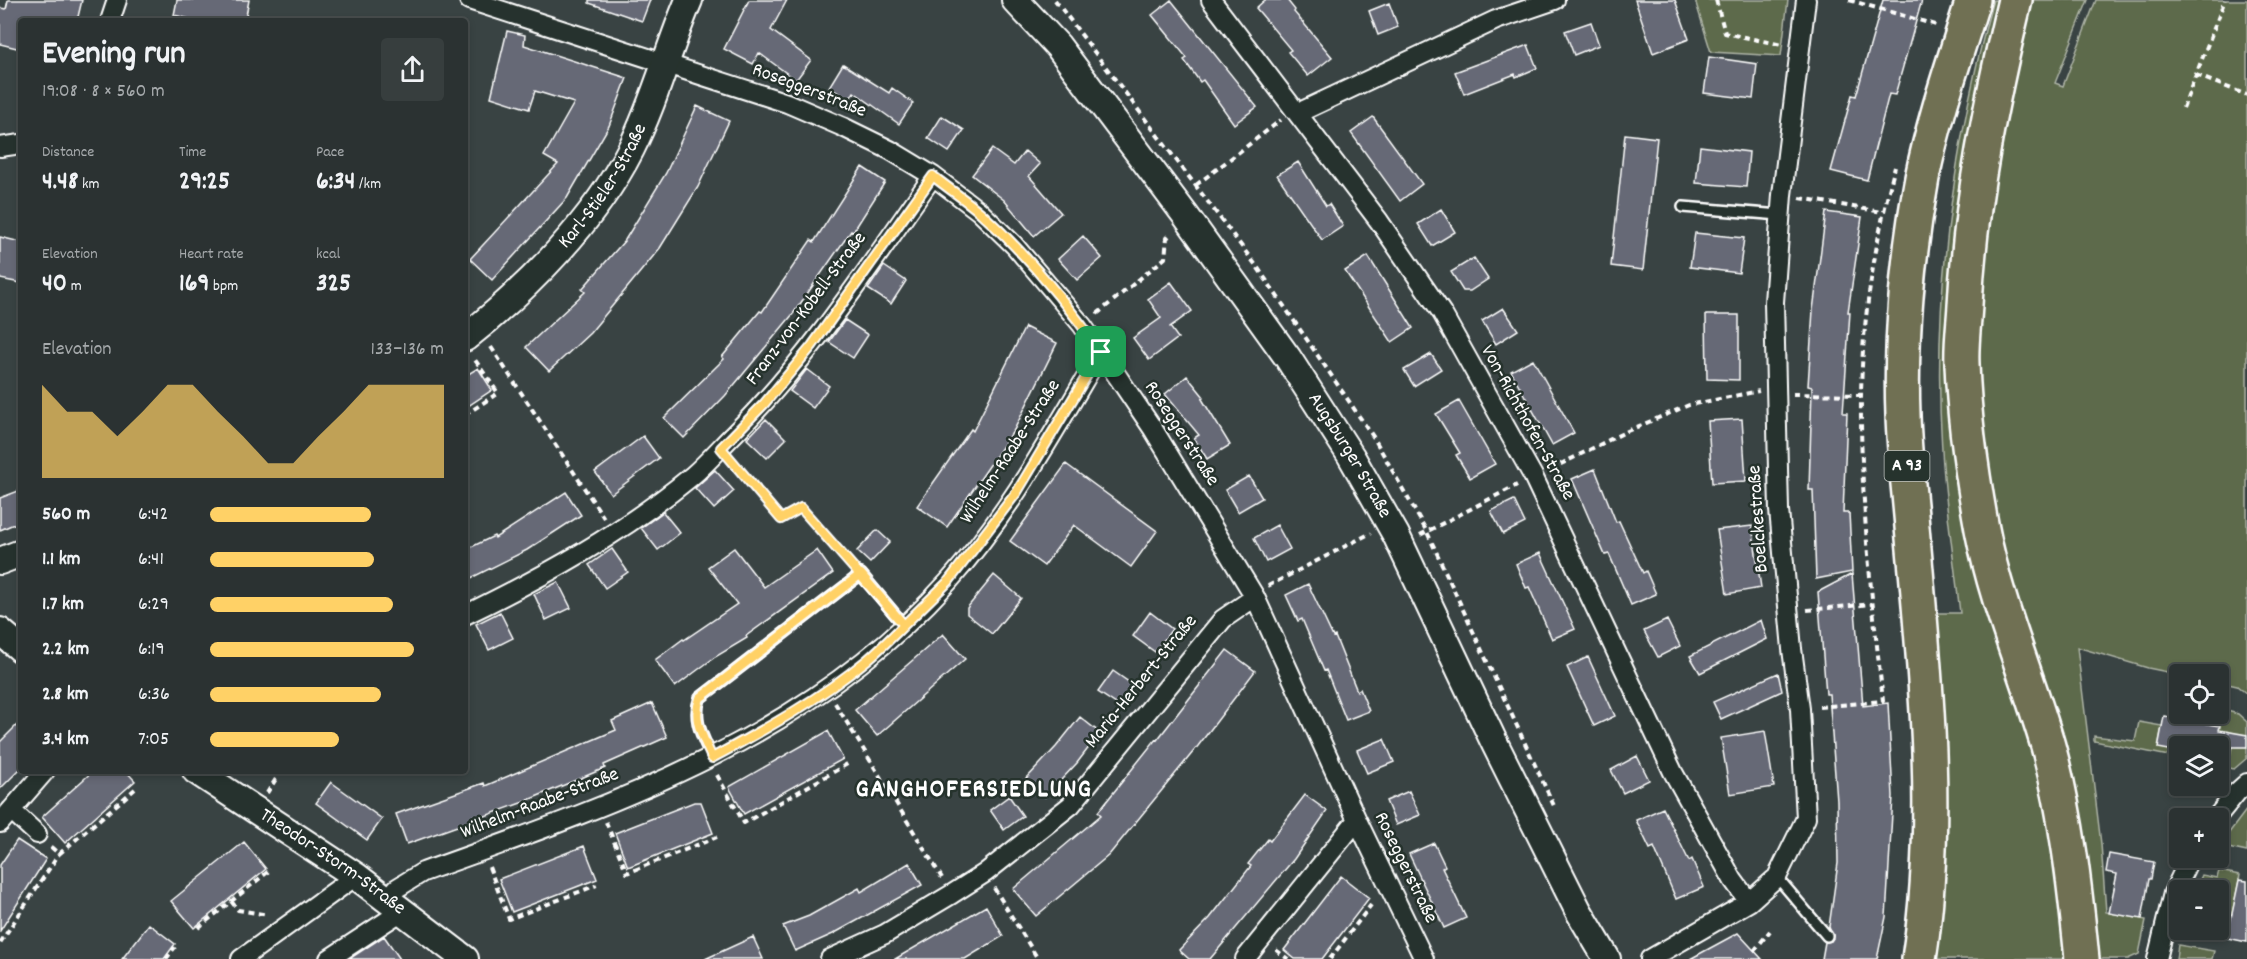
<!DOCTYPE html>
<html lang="en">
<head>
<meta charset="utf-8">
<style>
	:root { --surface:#2b3232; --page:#373e3e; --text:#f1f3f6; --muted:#a6aaac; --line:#474d4d; --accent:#ffd166 }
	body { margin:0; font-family:Dekko,sans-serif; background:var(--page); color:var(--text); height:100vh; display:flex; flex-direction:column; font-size:22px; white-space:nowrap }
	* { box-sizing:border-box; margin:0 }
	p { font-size:20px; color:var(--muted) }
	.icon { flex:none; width:33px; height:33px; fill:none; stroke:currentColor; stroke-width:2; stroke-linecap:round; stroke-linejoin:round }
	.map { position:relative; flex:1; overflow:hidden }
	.sheet { position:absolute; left:18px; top:18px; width:450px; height:756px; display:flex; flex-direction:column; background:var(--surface); border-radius:6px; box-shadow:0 3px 9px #0003,0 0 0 2px var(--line) }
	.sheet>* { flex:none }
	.controls { position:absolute; left:2169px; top:664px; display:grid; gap:12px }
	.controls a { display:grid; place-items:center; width:60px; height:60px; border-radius:6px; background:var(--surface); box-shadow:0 3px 9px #0003,0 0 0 2px var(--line); font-size:30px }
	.pin { position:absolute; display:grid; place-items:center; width:51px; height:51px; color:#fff; margin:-26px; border-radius:12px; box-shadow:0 3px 9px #0006 }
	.round { display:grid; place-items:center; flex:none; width:63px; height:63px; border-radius:6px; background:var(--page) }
	.summary { display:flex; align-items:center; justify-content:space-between; height:102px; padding:0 24px }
	h1 { font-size:33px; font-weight:700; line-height:45px }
	.metrics { display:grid; grid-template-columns:repeat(3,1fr); gap:9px; height:102px; padding:6px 24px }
	.metrics div { display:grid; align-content:center }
	.metrics b { font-size:26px; font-weight:700 }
	.metrics small { font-size:16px; font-weight:400 }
	.metrics p { font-size:16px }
	.chart { height:168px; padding:12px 24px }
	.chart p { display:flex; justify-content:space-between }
	.chart svg { width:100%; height:108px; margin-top:6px; fill:var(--accent); opacity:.7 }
	ul { padding:0 24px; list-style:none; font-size:20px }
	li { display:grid; grid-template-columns:96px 72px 1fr; align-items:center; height:45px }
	li i { height:15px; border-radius:8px; background:var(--accent) }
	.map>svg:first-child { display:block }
</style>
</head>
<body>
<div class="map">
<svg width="2247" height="959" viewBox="0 0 2247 959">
	<rect width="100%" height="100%" fill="#394343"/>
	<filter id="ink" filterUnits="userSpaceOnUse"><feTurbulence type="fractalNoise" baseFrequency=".0167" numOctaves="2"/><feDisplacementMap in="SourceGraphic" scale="12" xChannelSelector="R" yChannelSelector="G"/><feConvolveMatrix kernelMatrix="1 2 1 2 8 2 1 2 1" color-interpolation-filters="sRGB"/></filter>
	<g filter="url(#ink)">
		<path fill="#5d6a4c" stroke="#aeb4a6" stroke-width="1.5" d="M1695 0H1788L1781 56 1711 52Z
			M1993 0H2002L1948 343 2047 799 2072 959H1929L1935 613H1960C1954 559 1945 504 1942 450 1932 298 1953 147 1993 0Z
			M2033 0H2088L2055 83 2063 86 2096 0H2247V694L2237 686 2219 682 2218 675H2182L2148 668 2077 647 2101 844 2106 912 2146 920 2139 954 2128 959H2096L2003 555 1979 421V337L1984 244 2012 75Z
			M2223 710 2238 714 2247 722V758L2234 769 2219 766 2218 759 2229 761 2235 733 2219 730Z
			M2139 722 2162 726 2158 747 2179 752V758L2094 741V736L2135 741Z
			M2247 809V852L2219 846Z
			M2219 871 2240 875 2227 938 2183 930H2218V891H2195L2202 875 2217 878Z
			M2178 945 2214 951 2212 959H2176Z"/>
		<path fill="#666976" stroke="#fff" stroke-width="1.5" d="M8 0H82L77 21H21V49L0 44V8L6 9Z
			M177 0H249L245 21H189L190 19 174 15Z
			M589 0H650L642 21 589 3Z
			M749 0H787L771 30 811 60 796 80 759 53 753 64 724 49Z
			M1171 0 1257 107 1234 124 1203 80 1200 82 1184 60 1187 58 1152 15Z
			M1265 0H1287L1295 10 1294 12 1332 57 1308 76 1288 52 1291 50 1256 8Z
			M1635 0H1675L1689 39 1653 53Z
			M1883 0H1922L1895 95 1889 94 1867 180 1831 171 1852 95 1856 96Z
			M1389 3 1398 27 1378 35 1369 11Z
			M1591 22 1599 45 1574 55 1565 31Z
			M507 31 525 35 524 45 627 78 609 126 567 198 492 280 470 259 558 164 544 156 574 103 535 91 529 109 491 97Z
			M1528 45 1537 68 1516 77 1515 74 1464 94 1455 72Z
			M1709 57 1757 64 1753 99 1704 93Z
			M843 64 889 93 892 88 913 103 899 124 854 92 849 100 829 87Z
			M697 106 729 121 698 187 660 248 590 333 549 371 526 347 585 292 582 289 625 240 666 173Z
			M942 116 964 130 949 152 928 138Z
			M1373 117 1422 184 1400 201 1351 133Z
			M1625 134 1657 138 1643 270 1611 266Z
			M1700 146 1749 152 1746 187 1696 183Z
			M992 149 1014 165 1025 151 1040 164 1029 176 1061 213 1034 236 1004 200 972 175Z
			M1298 162 1326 206 1329 204 1343 226 1322 240 1277 175Z
			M862 167 885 182 853 232 851 231 793 314 725 396 684 438 664 418 724 359 722 357 760 311 762 312 811 240 814 242Z
			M1441 209 1455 232 1432 246 1418 224Z
			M1826 212 1862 217 1848 312H1850L1843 413H1847L1843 513H1849L1852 572 1816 579 1813 490H1809L1812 387 1808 386 1813 310Z
			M1695 233 1744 238 1739 273 1690 267Z
			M1083 236 1102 258 1077 280 1058 259Z
			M0 237 21 242V283L0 279Z
			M1368 256 1413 328 1392 342 1345 271Z
			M1474 258 1488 279 1470 291H1463L1451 272Z
			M884 266 906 281 891 304 868 289Z
			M1171 282 1192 311 1170 327 1178 338 1149 360 1133 338 1161 318 1148 299Z
			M1503 308 1518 330 1496 344 1482 321Z
			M1706 315H1739V380L1707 379Z
			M845 320 868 335 853 358 829 342Z
			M1025 327 1057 343 1014 430 947 527 917 506 971 429 973 431Z
			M1431 354 1441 369 1414 386 1404 370Z
			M1533 359 1574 433 1552 445 1511 371Z
			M478 368 492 390 465 408V376Z
			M807 369 829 386 813 408 790 391Z
			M1187 376 1204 397 1202 399 1230 445 1207 459 1194 438 1199 435 1165 394Z
			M1459 401 1495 464 1470 478 1456 455 1460 453 1436 414Z
			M766 419 786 439 767 458 747 439Z
			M1742 419 1746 481 1712 483 1708 421Z
			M643 436 659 458 611 494 595 472Z
			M1066 464 1157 531 1131 567 1074 525 1044 566 1010 541Z
			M1595 469 1616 522 1619 521 1643 573 1646 571 1656 594 1631 605 1609 554 1605 555 1572 479Z
			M715 470 734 491 714 509 695 488Z
			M1249 476 1262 498 1238 512 1225 490Z
			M21 490V521L0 530V498Z
			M566 492 581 515 527 550 465 581V550L494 536 495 538Z
			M1514 500 1525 523 1503 534 1491 511Z
			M663 512 680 533 658 550 641 528Z
			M1277 525 1290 549 1266 562 1254 538Z
			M1752 526 1761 588 1727 594 1717 530Z
			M877 530 890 542 870 563 857 551Z
			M734 548 764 587 817 550 833 573 746 636 747 638 715 657 675 687 655 660 683 639 684 640 737 604 708 567Z
			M612 549 628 572 605 588 589 565Z
			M1540 553 1575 629 1552 639 1529 587 1526 588 1516 564Z
			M1852 574 1863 706 1888 703 1893 796 1886 917 1877 959H1822L1825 942 1831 941 1833 938 1829 927 1838 863 1837 801 1829 694H1826L1818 592Z
			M994 575 1021 598 992 634 967 614V608Z
			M558 582 571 608 546 620 534 594Z
			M1308 584 1333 637 1335 636 1357 691 1360 689 1369 711 1346 720 1326 670 1324 671 1302 619 1298 621 1286 595Z
			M500 612 513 638 489 650 476 624Z
			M1150 612 1172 629 1155 652 1133 636Z
			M1667 620 1680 646 1658 657 1644 631Z
			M1761 620 1767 639 1700 673 1690 656Z
			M943 634 965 659 877 736 855 710Z
			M1227 650 1255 671 1198 746 1109 855 1036 916 1013 889 1101 815 1098 812 1156 739 1157 740Z
			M1588 657 1615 716 1594 726 1567 667Z
			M1113 671 1133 685 1119 706 1098 692Z
			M1778 673 1782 691 1721 719 1713 702Z
			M652 703 667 737 604 765 605 768 521 803 407 844 396 814 484 783 485 786 616 730 612 721Z
			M2164 716 2220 726 2219 730 2247 735V747H2180V752L2158 748Z
			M1080 717 1100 733 1077 763 1045 797 1026 779 1056 747Z
			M21 721V768L0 789V742Z
			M828 731 843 759 744 814 729 787Z
			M1765 731 1774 787 1730 794 1721 738Z
			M1384 739 1394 762 1367 773 1357 750Z
			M1637 756 1649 780 1623 793 1611 770Z
			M93 771H126L135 781 65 843 42 817Z
			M331 782 382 819 367 840 316 803Z
			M1409 791 1420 815 1396 825 1386 801Z
			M1305 795 1327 811 1294 859 1210 959H1189L1179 950 1210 918 1251 866 1248 864 1268 839 1270 841Z
			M1009 796 1023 816 1004 830 990 810Z
			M694 802H701L713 833 628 867 615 833Z
			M1663 808 1689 861 1692 859 1704 887 1676 899 1654 847 1650 849 1636 820Z
			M17 840 46 859 0 931V865Z
			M244 842 266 869 194 928 171 901Z
			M1434 843 1445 866 1442 868 1466 918 1444 928 1409 854Z
			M584 846 597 879 512 912 499 879Z
			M2109 854 2154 862 2151 879H2149L2142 919 2109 913 2117 874 2106 872Z
			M909 863 922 885 833 934 795 951 783 926 809 916 859 888 861 892Z
			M1341 876 1369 898 1322 959H1295L1284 950Z
			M2239 880 2247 881V942L2227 938Z
			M986 906 1003 936 965 959H895Z
			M149 924 175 944 164 959H122Z
			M1738 933 1762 959H1690Z
			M384 936 400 959H349Z
			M753 937 763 959H705Z"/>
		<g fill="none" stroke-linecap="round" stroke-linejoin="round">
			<g stroke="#fff" stroke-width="14">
				<path id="lane" d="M1683 207 1780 215
					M712 758C703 737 692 720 700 698L861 574 904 625
					M1777 877 1827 936"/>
			</g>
			<g stroke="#fff" stroke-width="22">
				<path id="street" d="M469 0 787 103 843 127 890 150 933 176 979 211 1014 245 1082 325 1101 352 1153 429 1255 597 1357 820 1424 959
					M1211 0 1379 221 1442 313 1533 476 1673 772 1733 880 1749 902
					M110 21 117 0
					M1298 113 1496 20 1555 0
					M0 147 21 144
					M465 615C545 576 623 533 692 476 707 463 720 448 734 434 811 357 870 265 933 176
					M11 810 37 834
					M2215 819 2237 792 2247 783
					M0 823 45 771
					M388 899 397 888 423 872C615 804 808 738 948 582 1010 513 1054 431 1101 352
					M241 959 356 876
					M329 959 402 911
					M830 959 885 934 952 894 985 873 1071 805 1223 619 1255 597
					M1245 959 1357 820
					M1650 959 1749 902 1777 877 1806 818 1800 709 1792 649 1779 510 1774 302 1782 195 1806 0
					M2157 959 2173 893 2190 858"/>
			</g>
			<g stroke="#fff" stroke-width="30">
				<g id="secondary">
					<path id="s1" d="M1015 0 1058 46 1186 216 1288 358 1351 456 1396 535 1495 744 1578 910 1607 959"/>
					<path id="s2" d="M465 338C527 289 595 220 631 149 655 102 668 49 689 0"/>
					<path d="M0 561 21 553"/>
					<path d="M0 631 21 649"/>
					<path id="s3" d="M196 771 356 876 465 959"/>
				</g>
			</g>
			<g stroke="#fff" stroke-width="38">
				<path id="highway" d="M2015 0C1991 101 1970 201 1965 305 1964 324 1961 344 1962 364 1964 419 1972 475 1982 529 1996 603 2027 674 2048 746 2067 815 2075 888 2082 959
					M1919 959C1941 815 1925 671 1912 527 1909 490 1904 452 1903 415 1900 339 1908 252 1922 178 1934 118 1955 58 1973 0"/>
			</g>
			<path stroke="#fff" stroke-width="4" stroke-dasharray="6 4.5" stroke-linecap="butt" d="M1055 0 1258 268 1374 438 1427 532 1555 808
				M1716 0 1725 33 1782 45
				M1849 0 1936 25
				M2196 75 2247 95
				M2183 108 2225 0
				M1196 185 1281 120
				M1800 198 1882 212
				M1097 314 1165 258 1167 238 1172 233
				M491 347 604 518
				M1793 394 1861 395
				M465 415 498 393 473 357
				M732 461 781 519 801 508 852 565
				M1551 469 1625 432 1689 405 1759 391
				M1420 535 1517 485
				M1268 586 1371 533
				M1807 610 1872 604
				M835 703 942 878
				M1819 707 1883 701C1872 600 1860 498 1861 396 1862 320 1875 241 1895 167
				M717 775 744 823 849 763
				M267 793 281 771
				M606 822 627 873 717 837
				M51 847 59 854 135 789
				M489 867 509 919 597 885
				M994 888 1038 959
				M231 901 238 910 268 915
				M198 928 269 871
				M0 943 59 854
				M1276 950 1288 959
				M1754 951 1770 931
				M166 959 175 947
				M1330 959 1371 905"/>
			<use href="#lane" stroke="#26332d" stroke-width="9"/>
			<use href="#street" stroke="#26332d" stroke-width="18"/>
			<use href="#secondary" stroke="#26332d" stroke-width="26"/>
			<use href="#highway" stroke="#706f52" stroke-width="33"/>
		</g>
	</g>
	<g fill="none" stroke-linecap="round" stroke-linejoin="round" filter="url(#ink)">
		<g stroke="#fff" stroke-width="12">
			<path id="route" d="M1101 352 1017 492 948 582 904 625 861 574 700 698C692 720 703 737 712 758 766 729 820 699 867 660 880 649 892 637 904 625L801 508 781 519 721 448 764 404 812 346 933 176C949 189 966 200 981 213 1026 254 1066 302 1101 352"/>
		</g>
		<use href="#route" stroke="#ffd166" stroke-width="8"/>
	</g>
	<g text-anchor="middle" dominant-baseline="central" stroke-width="5" stroke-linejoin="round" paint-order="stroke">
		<rect fill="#26332d" stroke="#bec2c0" stroke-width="1.5" x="1884.5" y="451" width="45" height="30" rx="4.5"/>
		<g font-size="18" font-weight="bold" fill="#fff">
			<text x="1907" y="466">A 93</text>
		</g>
		<g font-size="20" fill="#fff" stroke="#26332d">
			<text transform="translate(809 91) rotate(21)">Roseggerstraße</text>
			<text stroke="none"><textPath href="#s2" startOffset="207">Karl-Stieler-Straße</textPath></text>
			<text transform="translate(807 309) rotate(-53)">Franz-von-Kobell-Straße</text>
			<text transform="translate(1527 423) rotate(61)">Von-Richthofen-Straße</text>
			<text transform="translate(1181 434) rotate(57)">Roseggerstraße</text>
			<text transform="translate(1011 452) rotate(-57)">Wilhelm-Raabe-Straße</text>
			<text stroke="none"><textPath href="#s1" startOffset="566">Augsburger Straße</textPath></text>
			<text transform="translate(1759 519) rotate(-94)">Boelckestraße</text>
			<text transform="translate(1142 682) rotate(-51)">Maria-Herbert-Straße</text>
			<text transform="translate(540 804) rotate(-21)">Wilhelm-Raabe-Straße</text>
			<text stroke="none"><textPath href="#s3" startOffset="164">Theodor-Storm-Straße</textPath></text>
			<text transform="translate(1405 868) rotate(64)">Roseggerstraße</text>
		</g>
		<g font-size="26" font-weight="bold" letter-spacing="1.5" fill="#fff" stroke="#26332d">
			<text x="974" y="790">GANGHOFERSIEDLUNG</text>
		</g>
	</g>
</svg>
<div class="controls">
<a><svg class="icon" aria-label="locate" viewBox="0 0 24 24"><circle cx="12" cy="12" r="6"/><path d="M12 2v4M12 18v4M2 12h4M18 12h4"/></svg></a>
<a><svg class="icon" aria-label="layers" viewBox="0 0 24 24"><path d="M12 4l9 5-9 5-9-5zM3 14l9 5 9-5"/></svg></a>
<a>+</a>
<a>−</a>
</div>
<div class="pin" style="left:1101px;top:352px;background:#1e9e55"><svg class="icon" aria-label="arrive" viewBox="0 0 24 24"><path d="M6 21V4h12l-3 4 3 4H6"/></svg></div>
<section class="sheet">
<div class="summary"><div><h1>Evening run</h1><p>19:08 · 8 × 560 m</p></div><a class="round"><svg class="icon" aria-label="share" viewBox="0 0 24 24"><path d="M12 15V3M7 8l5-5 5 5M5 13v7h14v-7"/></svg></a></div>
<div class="metrics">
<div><p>Distance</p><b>4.48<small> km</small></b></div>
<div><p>Time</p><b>29:25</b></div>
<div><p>Pace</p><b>6:34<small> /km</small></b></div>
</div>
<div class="metrics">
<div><p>Elevation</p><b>40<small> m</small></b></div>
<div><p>Heart rate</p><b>169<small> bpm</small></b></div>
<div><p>kcal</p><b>325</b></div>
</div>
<div class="chart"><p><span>Elevation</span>133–136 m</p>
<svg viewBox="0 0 160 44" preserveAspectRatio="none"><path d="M0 44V6L10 17L20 17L30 27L40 17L50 6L60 6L70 17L80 27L90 38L100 38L110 27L120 17L130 6L140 6L150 6L160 6V44z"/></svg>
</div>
<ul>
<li><b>560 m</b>6:42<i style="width:69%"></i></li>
<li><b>1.1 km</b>6:41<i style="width:70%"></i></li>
<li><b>1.7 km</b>6:29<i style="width:78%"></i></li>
<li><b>2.2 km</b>6:19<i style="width:87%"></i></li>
<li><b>2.8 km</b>6:36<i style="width:73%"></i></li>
<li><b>3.4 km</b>7:05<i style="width:55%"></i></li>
</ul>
</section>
</div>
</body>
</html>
